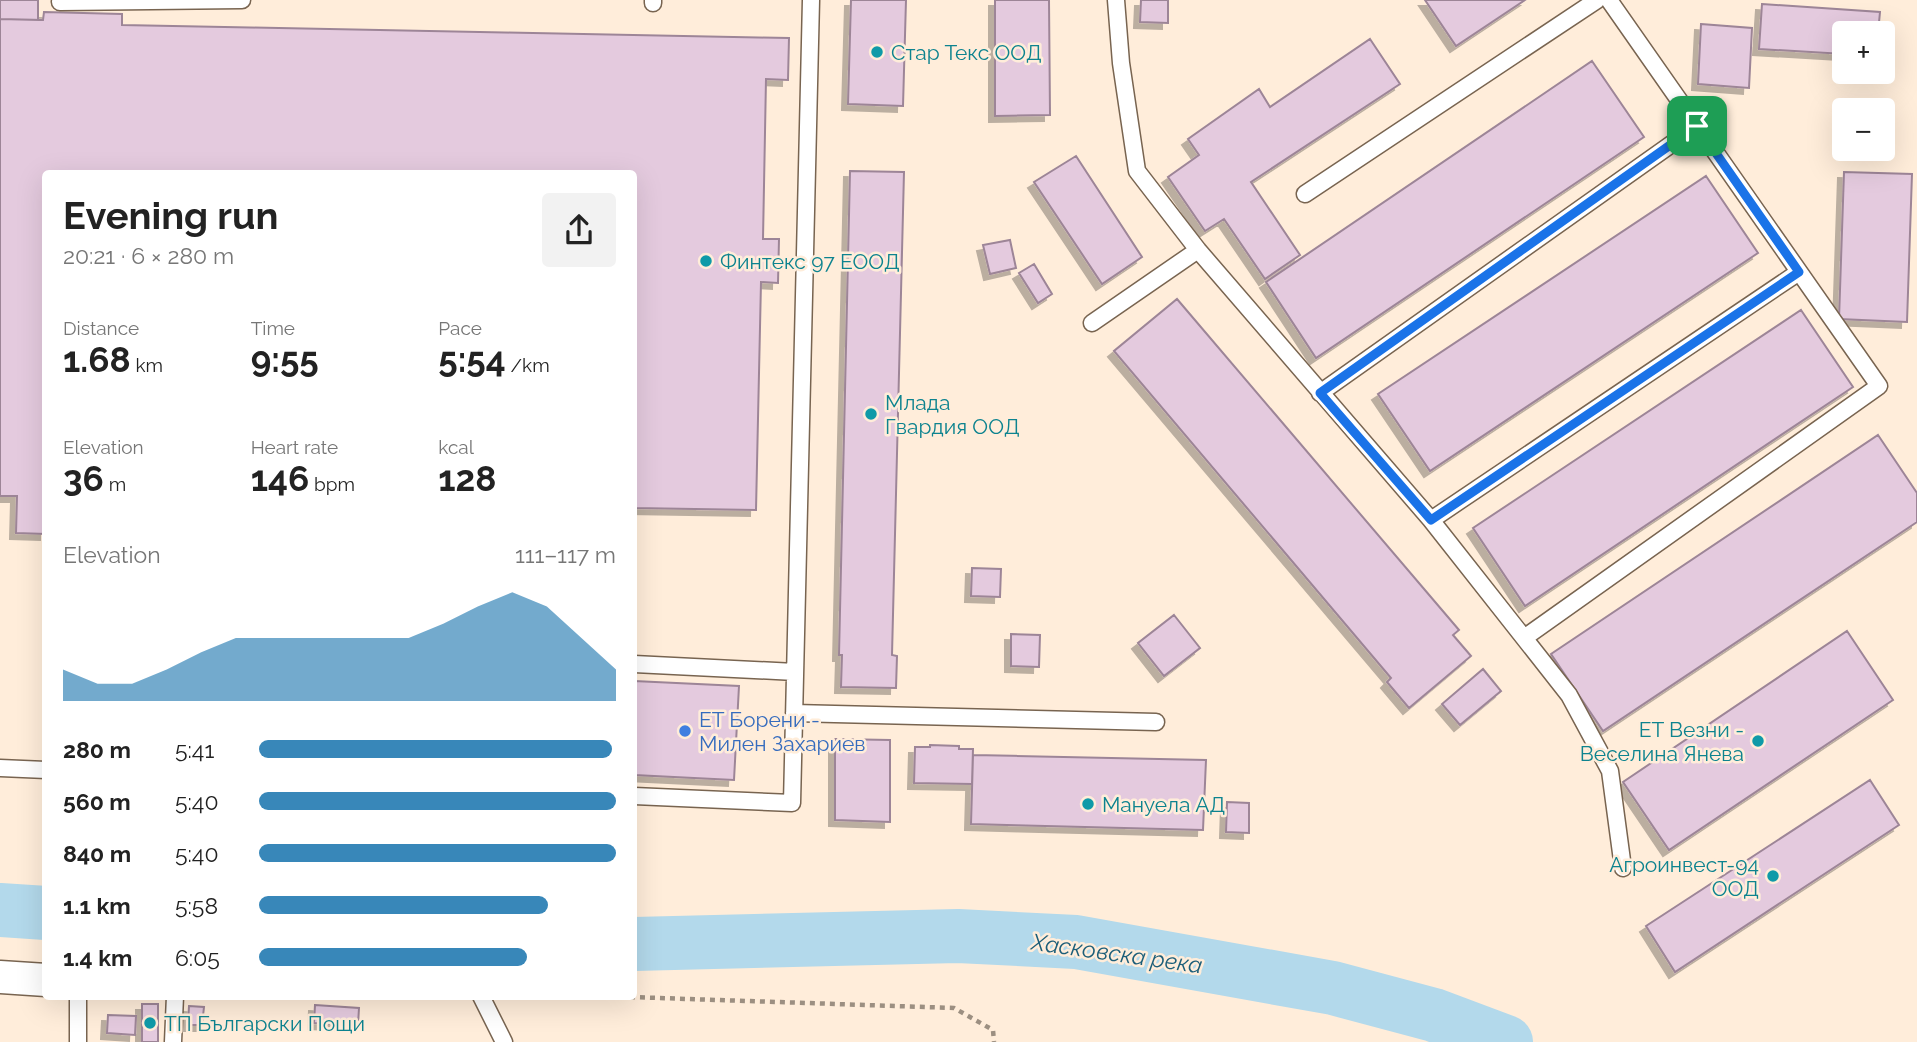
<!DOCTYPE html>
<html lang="en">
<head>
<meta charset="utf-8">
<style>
	:root { --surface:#fff; --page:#f2f2f2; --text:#222; --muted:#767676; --accent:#3887b9 }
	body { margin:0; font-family:Raleway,sans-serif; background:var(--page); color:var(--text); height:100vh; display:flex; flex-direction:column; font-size:26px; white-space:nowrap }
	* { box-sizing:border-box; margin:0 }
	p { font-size:23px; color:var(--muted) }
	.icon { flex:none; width:38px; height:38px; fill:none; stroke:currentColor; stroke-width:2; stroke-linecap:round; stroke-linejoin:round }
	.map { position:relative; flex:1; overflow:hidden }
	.side { position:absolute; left:42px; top:170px; width:595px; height:830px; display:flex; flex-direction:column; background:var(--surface); border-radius:7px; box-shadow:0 7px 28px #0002 }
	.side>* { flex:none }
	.fabs { position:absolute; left:1832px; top:21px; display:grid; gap:14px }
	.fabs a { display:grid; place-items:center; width:63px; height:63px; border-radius:7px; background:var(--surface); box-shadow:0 7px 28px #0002; font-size:35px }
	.pin { position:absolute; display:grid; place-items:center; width:60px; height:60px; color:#fff; margin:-30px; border-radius:14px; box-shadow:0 4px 10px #0006 }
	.round { display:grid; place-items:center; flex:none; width:74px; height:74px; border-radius:7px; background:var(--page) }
	.overview { display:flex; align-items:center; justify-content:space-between; height:119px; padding:0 21px }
	h1 { font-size:38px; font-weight:700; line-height:52px }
	.stats { display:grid; grid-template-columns:repeat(3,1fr); gap:10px; height:119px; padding:7px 21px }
	.stats div { display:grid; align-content:center }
	.stats b { font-size:35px; font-weight:700 }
	.stats small { font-size:19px; font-weight:400 }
	.stats p { font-size:19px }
	.chart { height:196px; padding:14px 21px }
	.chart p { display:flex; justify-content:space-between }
	.chart svg { width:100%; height:126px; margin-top:7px; fill:var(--accent); opacity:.7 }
	ul { padding:0 21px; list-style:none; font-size:23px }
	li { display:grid; grid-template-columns:112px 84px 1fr; align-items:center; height:52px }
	li i { height:18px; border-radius:9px; background:var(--accent) }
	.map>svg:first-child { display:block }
</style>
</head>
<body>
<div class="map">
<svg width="1917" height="1042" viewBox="0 0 1917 1042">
	<defs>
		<filter id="shadow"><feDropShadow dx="-6" dy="6" stdDeviation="0" flood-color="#0004"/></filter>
	</defs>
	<rect width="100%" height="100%" fill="#ffedda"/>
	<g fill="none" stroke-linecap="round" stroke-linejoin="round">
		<path stroke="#b3d9eb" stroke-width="54" d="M0 910 46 913
			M634 944 958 936 1076 942 1333 988 1434 1015 1506 1042"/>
	</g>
	<path fill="#e4cade" stroke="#9d8597" stroke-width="2" filter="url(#shadow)" d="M0 0H38V20L0 19Z
		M851 0H906L903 106 848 104Z
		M995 0H1049L1050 115 995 116Z
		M1141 0H1168V23L1140 22Z
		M1425 0H1525L1456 46Z
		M1762 4 1880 12 1878 33H1844V54L1759 49Z
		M44 12 122 14V25L789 38 788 80 766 79 763 239H779L778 283 761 282 756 510 634 508V173H46V534L16 533 17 496H0V19L43 20Z
		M1701 24 1752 28 1749 88 1698 84Z
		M1370 39 1400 84 1251 182 1300 255 1265 279 1224 219 1205 231 1168 177 1199 155 1188 139 1259 89 1270 107Z
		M1592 61 1644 137 1316 358 1266 282Z
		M1076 156 1142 257 1102 284 1034 182Z
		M850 171 904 172 892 655 897 656 896 688 841 687 842 655H839Z
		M1844 172 1912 174 1907 322 1839 319Z
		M1706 176 1758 253 1430 471 1378 394Z
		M1010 240 1016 268 990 274 983 245Z
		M1034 264 1052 294 1038 303 1019 273Z
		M1177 299 1459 630 1453 635 1471 656 1409 708 1387 682 1391 678 1114 351Z
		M1801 310 1853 387 1525 606 1473 528Z
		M1878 435 1917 493V522L1603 731 1551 654Z
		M972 568 1001 569 1000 597 971 596Z
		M1174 615 1200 648 1164 676 1138 643Z
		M1847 631 1893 700 1669 850 1623 782Z
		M1011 634 1040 635 1039 667 1011 666Z
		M1483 669 1501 691 1460 725 1442 704Z
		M634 681 739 686 734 780 634 775Z
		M835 739 890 740V822L835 820Z
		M930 745 959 746V749H973L972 784 914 783 915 747H930Z
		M973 755 1206 760 1203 830 971 824Z
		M1870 780 1899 825 1675 972 1646 926Z
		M1227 802 1249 803V833L1226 832Z
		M142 1004H158V1042H142Z
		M315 1005 359 1008 358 1025 314 1023Z
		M189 1006 204 1007 202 1025H188Z
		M108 1015 136 1016 135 1035 107 1033Z"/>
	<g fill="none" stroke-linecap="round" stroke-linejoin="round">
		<g stroke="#786450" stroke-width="19">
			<path id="service" d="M1116 0 1121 63 1137 171 1198 250 1431 520 1569 695 1610 771 1623 868
				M60 2 242 0
				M653 3V0
				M1305 194 1597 0
				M1092 323 1198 250
				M1320 393 1697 126
				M1431 520 1799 272
				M1524 638 1879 386 1609 0
				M634 664 795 672
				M794 713 1156 722
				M0 768 46 770
				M634 796 792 803 811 0
				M481 996 504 1042
				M78 1042V996
				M173 1042 175 996"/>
		</g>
		<g stroke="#786450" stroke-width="35">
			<path id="minor" d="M0 977 46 980"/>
		</g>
		<path stroke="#9c8f81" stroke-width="4.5" stroke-dasharray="5 5" stroke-linecap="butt" d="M600 996 954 1008 993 1030 994 1042"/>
		<use href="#service" stroke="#fff" stroke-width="16"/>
		<use href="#minor" stroke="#fff" stroke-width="32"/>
	</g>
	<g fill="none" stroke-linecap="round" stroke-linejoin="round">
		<g stroke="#fff" stroke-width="14">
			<path id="route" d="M1697 126 1799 272 1431 520 1320 393Z"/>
		</g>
		<use href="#route" stroke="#1a73e8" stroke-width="9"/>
	</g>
	<g fill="#0f9aa8" stroke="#ffedda" stroke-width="2.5">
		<circle cx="877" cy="52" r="7"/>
		<circle cx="706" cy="261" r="7"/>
		<circle cx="871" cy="414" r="7"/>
		<circle cx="1758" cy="741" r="7"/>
		<circle cx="1088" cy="804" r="7"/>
		<circle cx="1773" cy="876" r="7"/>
		<circle cx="150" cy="1023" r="7"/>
	</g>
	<circle fill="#3f7fe0" stroke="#ffedda" stroke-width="2.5" cx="685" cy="731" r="7"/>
	<g text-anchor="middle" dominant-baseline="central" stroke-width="5" stroke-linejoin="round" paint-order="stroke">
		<g font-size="21" fill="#0d838f" stroke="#ffedda" text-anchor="start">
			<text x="891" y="52">Стар Текс ООД</text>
			<text x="720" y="261">Финтекс 97 ЕООД</text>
			<text x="885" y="402">Млада<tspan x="885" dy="24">Гвардия ООД</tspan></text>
			<text x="1744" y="729" text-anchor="end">ЕТ Везни -<tspan x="1744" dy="24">Веселина Янева</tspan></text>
			<text x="1102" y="804">Мануела АД</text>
			<text x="1759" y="864" text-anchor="end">Агроинвест-94<tspan x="1759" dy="24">ООД</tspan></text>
			<text x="164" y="1023">ТП Български Пощи</text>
		</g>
		<g font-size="21" fill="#366cbe" stroke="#ffedda" text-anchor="start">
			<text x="699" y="719">ЕТ Борени -<tspan x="699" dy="24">Милен Захариев</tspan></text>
		</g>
		<g font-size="23" font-style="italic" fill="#1c5e79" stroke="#ffedda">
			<text transform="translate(1117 953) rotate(8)">Хасковска река</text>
		</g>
	</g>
</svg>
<div class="fabs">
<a>+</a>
<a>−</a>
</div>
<div class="pin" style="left:1697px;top:126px;background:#1e9e55"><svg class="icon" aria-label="arrive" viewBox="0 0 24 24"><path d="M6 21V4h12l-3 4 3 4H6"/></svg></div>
<section class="side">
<div class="overview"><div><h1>Evening run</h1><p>20:21 · 6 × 280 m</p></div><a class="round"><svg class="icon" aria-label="share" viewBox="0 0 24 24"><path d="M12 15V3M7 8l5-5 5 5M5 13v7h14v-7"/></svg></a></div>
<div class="stats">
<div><p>Distance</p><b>1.68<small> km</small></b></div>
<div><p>Time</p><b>9:55</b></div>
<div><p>Pace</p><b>5:54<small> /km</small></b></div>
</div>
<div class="stats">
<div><p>Elevation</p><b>36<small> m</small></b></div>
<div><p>Heart rate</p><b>146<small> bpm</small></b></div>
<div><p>kcal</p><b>128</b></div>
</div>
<div class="chart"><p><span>Elevation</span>111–117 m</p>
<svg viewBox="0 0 160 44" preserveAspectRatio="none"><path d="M0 44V33L10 38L20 38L30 33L40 27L50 22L60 22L70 22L80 22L90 22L100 22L110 17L120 11L130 6L140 11L150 22L160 33V44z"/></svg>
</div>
<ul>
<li><b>280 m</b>5:41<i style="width:99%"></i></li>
<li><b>560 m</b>5:40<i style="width:100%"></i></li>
<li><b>840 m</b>5:40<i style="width:100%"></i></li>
<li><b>1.1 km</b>5:58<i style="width:81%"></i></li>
<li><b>1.4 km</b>6:05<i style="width:75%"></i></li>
</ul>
</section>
</div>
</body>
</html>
